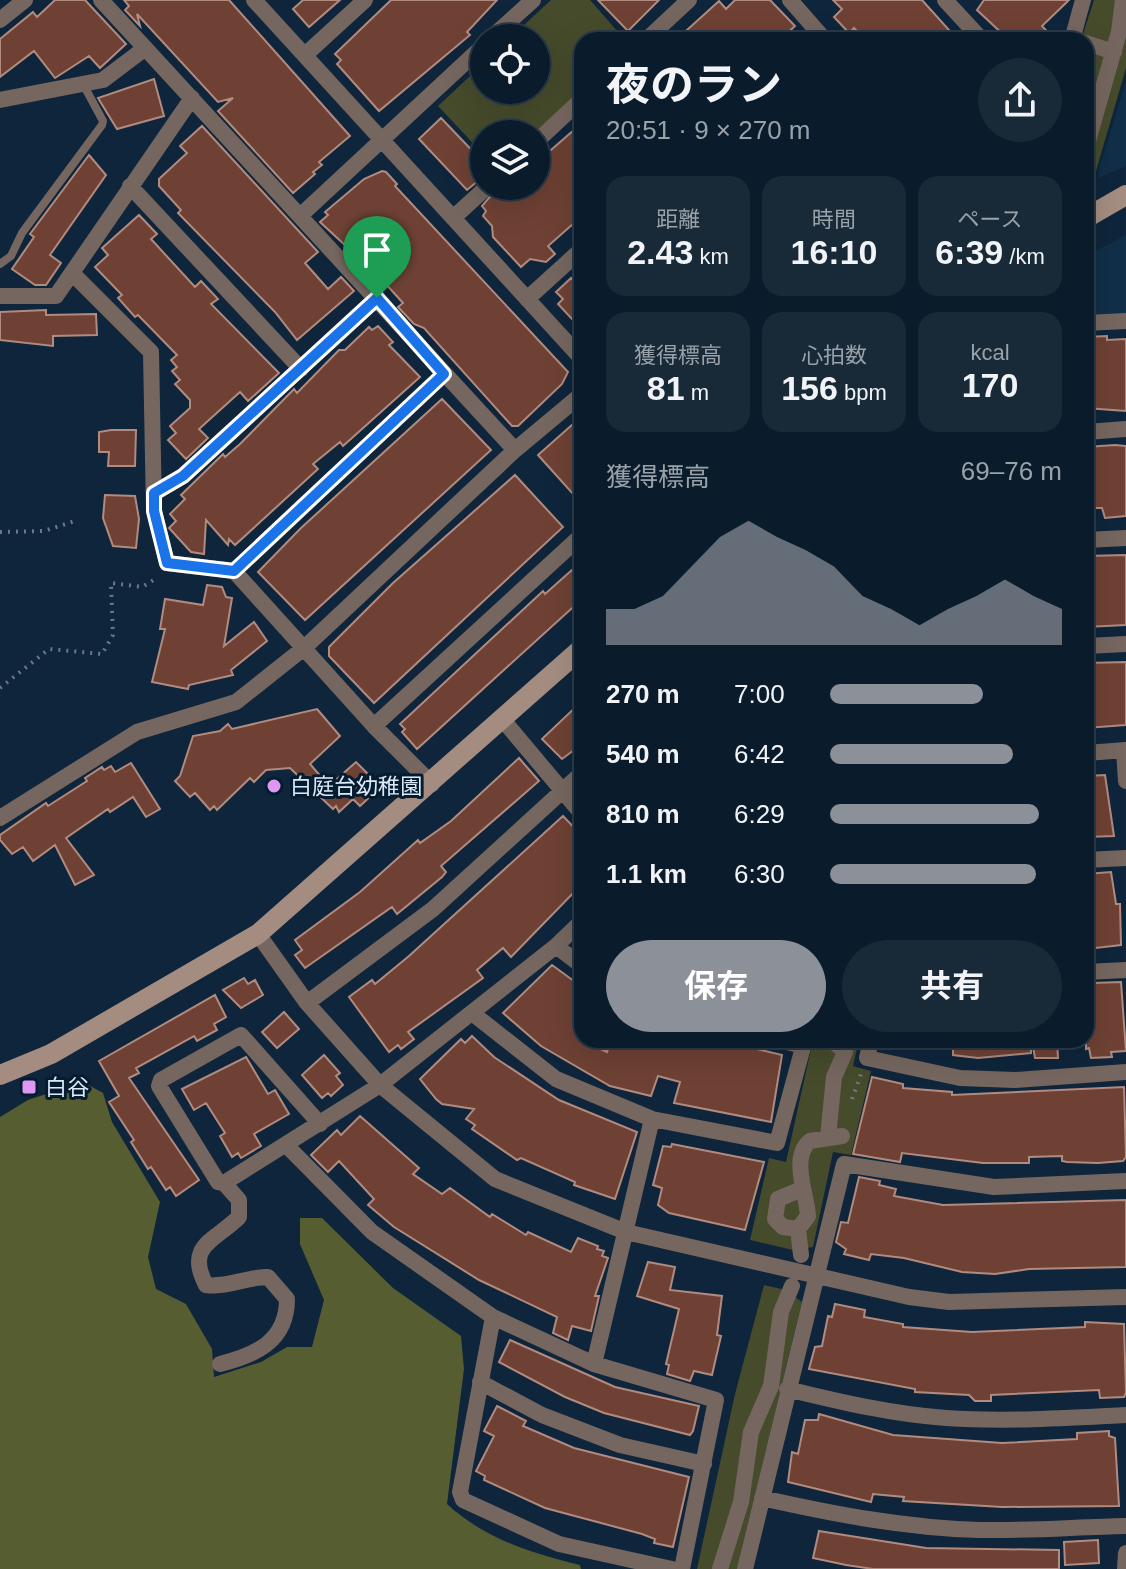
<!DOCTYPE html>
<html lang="ja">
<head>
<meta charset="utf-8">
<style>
	:root { --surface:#0a1c2c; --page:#182938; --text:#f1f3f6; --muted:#99a1a9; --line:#2a3a48; --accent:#8c9099 }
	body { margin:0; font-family:Arial,"Noto Sans JP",sans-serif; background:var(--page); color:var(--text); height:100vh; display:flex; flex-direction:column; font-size:30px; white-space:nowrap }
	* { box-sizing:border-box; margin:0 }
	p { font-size:26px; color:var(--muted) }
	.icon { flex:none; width:44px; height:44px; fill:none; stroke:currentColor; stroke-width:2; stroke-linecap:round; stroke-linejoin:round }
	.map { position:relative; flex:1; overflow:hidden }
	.drawer { position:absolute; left:574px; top:32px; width:520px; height:1016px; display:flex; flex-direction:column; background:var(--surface); border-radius:24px; box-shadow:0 8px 32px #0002,0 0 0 2px var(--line) }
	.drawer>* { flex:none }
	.controls { position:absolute; left:470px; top:24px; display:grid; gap:16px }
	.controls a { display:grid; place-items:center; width:80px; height:80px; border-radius:50%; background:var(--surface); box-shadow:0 8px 32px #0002,0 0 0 2px var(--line); font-size:40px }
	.pin { position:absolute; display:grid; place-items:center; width:68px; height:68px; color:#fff; margin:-82px -34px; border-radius:50% 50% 50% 0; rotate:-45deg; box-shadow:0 0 8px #0007 }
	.pin .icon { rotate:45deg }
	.round { display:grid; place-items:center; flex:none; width:84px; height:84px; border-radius:42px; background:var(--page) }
	.overview { display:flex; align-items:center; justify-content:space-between; height:136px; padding:0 32px }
	h1 { font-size:44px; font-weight:700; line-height:60px }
	.stats { display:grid; grid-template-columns:repeat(3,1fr); gap:12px; height:136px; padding:8px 32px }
	.stats div { display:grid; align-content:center; border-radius:20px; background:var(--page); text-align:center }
	.stats b { font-size:34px; font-weight:700 }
	.stats small { font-size:22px; font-weight:400 }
	.stats p { font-size:22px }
	.chart { height:224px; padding:16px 32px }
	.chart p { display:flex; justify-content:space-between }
	.chart svg { width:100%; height:144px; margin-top:8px; fill:var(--accent); opacity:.7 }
	.action { display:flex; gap:16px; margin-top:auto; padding:16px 32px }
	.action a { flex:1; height:92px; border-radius:48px; background:var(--accent); color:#fff; font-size:32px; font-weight:700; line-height:92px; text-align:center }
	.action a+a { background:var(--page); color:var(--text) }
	ul { padding:0 32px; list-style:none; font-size:26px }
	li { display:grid; grid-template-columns:128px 96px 1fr; align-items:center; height:60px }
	li i { height:20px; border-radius:10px; background:var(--accent) }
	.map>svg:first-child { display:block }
</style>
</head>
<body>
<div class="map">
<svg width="1126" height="1569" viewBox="0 0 1126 1569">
	<rect width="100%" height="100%" fill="#0e253b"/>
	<path fill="#112f49" d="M1126 82V166L1099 178V168Z
		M1126 235V314L1086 316V256Z"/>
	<path fill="#464b2c" d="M551 0H590L625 40H582V90L534 134H484V155L438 106 484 63V90H536V38H510Z
		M1094 0H1126V68L1092 185 1086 188V40H1081Z
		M813 1040H859L853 1066 871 1071 851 1155 833 1152 813 1247 793 1250 750 1240 769 1158 786 1162Z
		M764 1285 786 1290 802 1302 737 1569H697L735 1394Z"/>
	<path fill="#565e31" d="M83 1082 103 1093 112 1122 160 1202 148 1257 156 1289 186 1304 212 1349 214 1377 261 1362 287 1347H312L324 1300 300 1244V1218H322L393 1288 461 1336 464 1369 447 1504C485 1539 531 1553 580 1565L581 1569H0V1117L28 1100Z"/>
	<path fill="#6e4134" stroke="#b18b7f" stroke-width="2" d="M55 0H85L126 44 100 68 89 56 55 78 34 51 0 77V39L33 12 37 17Z
		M124 0H229L350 136 319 162 322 165 313 172 315 174 293 193 218 111 233 98 218 102 137 14 140 26 125 10 129 6Z
		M303 0H340L309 27 293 9Z
		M391 0H497L467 32 470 35 379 111 337 64 341 60 335 54Z
		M598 0H659L628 31Z
		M735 0H770L795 26 780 40H676L719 1 726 9Z
		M833 0H922L958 40H866L854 28 849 33 834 17 842 9Z
		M984 0H1069L1042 26 1055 40H1009L977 10Z
		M154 79 164 116 117 129 98 98Z
		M441 118 484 163V176L467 190 419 139Z
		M582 123V216L548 246 555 254 546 262 530 259 521 267 493 237 492 226 483 216 486 211 482 206 499 186H536V163Z
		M202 126 318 252 305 263 328 289 341 277 354 291 297 340 275 312 178 213 181 210 159 186V179L187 153 180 146Z
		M89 155 106 175 50 255 61 263 46 285H35L12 269 34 237 30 234Z
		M382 171 386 172 397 184 395 186 568 372 562 384 518 426H512L424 328 414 324 398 307 403 303 375 272 370 276 358 263 361 260 320 222 328 215 325 212 364 179Z
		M139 215 157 234 151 239 195 287 201 281 218 299 211 304 279 373 248 401 240 392 199 429 208 438 186 459 168 440 176 433 170 426 190 408V400L175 384 180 380 172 371 177 367 171 360 177 355 138 315 135 317 118 298 122 295 95 267 108 255 102 248Z
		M571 278 582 290V311L573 320 558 304 563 299 556 292Z
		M46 310V315L96 314 97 335 53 336V346L0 340V312Z
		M378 326 393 342 389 345 420 377 343 446 340 442 313 464 318 469 235 545 229 539 228 545 206 520 204 554 191 552 169 528 176 521 170 514 185 499 181 495 223 454 225 457 240 444 294 389 297 393 339 350H345L369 327 372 330Z
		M1107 336V340L1126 339V411L1086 408V337Z
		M442 399 491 450 305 620 258 572 301 528Z
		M582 416V504L538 455Z
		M111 430H136L135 466H108L109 452H99V432Z
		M1115 445 1126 446V516L1105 518 1102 508H1094L1092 474H1086V447Z
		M515 475 563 527 374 703 329 656V647L393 583Z
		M105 495 135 496 139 519 136 548 113 546 103 518Z
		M1126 555V625L1086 627V556Z
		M582 561V599L417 749 402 732 405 729 400 724 543 591 545 594Z
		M207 585 222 587 226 597 232 598 224 646 254 622 267 641 231 670 233 675 189 685 188 689 152 682 165 629H160L165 599 203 605Z
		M1126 662V725L1086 728V663Z
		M582 701V744L562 759 542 739Z
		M317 709 340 736 310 764 329 786 356 762 374 780 369 784 376 791 360 806 353 799 339 812 336 806 333 809 290 768 266 770 254 782 250 778 217 810 214 806 210 810 195 793 190 797 175 781 180 776 193 736 220 731 228 724 232 729Z
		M519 758 539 781 441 866 446 872 442 877 397 914 392 907 305 968 295 955 302 950 295 940 360 892 418 840 420 843 451 821Z
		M131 763 160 809 146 817 133 797 110 812 108 809 66 838 94 875 75 885 55 845 33 861 23 847 12 854 0 840V835L46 803 48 806 87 781 85 778 102 767 104 770 111 766 115 772Z
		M1105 775 1114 836 1086 837V776Z
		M563 816 582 836V884L511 957 503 948 477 970 483 978 408 1032 414 1039 401 1049 398 1045 389 1052 349 997 372 980 375 984 409 956Z
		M1111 872 1116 904H1120L1121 945 1087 949 1086 874Z
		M552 965 582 987V1040L607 1052 611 1040H719L782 1055 771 1122 674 1103 680 1082 658 1076 651 1096 610 1086 541 1046 503 1013Z
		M244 978 248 984 255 980 263 995 241 1008 223 990Z
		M1121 982 1126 1051 1111 1052 1112 1057 1091 1058 1089 1048 1086 1049V988H1093V983Z
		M215 995 226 1017 214 1024 217 1030 197 1041 194 1036 136 1068 139 1073 129 1078 199 1180 176 1196 170 1187 166 1190 151 1167 148 1169 131 1142 134 1140 109 1102 119 1096 99 1061Z
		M284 1012 299 1029 277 1048 262 1032Z
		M472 1036 494 1057 559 1100 637 1132 615 1199 574 1185 575 1182 521 1158 517 1160 472 1129 475 1125 466 1119 474 1109 442 1104 436 1099 420 1079 461 1039 465 1043Z
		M953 1040H1031V1053L978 1058 953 1055Z
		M1032 1040H1057L1058 1058H1035Z
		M324 1055 340 1073 336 1076 343 1085 331 1096 328 1093 322 1098 302 1075Z
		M246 1057 268 1094 275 1090 289 1114 254 1134 261 1146 241 1158 238 1153 232 1157 220 1136 225 1133 206 1103 194 1110 182 1089Z
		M872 1077 903 1084V1088L952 1092V1095L1124 1087 1126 1157 1123 1161 1098 1163 1067 1162 1062 1161V1156L1029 1157V1163H983L902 1153 900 1162 853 1154Z
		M360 1116 419 1168 413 1174 442 1194 450 1188 490 1217 492 1214 526 1235 528 1232 571 1252 578 1238 598 1246 597 1249 604 1251 602 1256 608 1258 595 1296H599L591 1331 572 1326 568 1340 553 1333 557 1317 479 1280 394 1227 368 1205 374 1199 339 1161 328 1172 311 1155 337 1130 341 1135Z
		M672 1144 764 1162 745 1230 669 1213 658 1205 662 1188 653 1185 663 1146 671 1147Z
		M859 1177 880 1181 879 1185 896 1189 894 1196 943 1205 1126 1200V1267L1029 1269 995 1274 962 1272 904 1258 871 1254 869 1260 844 1254 846 1249 836 1242 841 1222 848 1223Z
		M648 1262 675 1267 670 1290 722 1296 717 1335 721 1336 712 1375 694 1371 690 1381 667 1374 669 1365 666 1364 679 1309 637 1296Z
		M835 1304 865 1310 864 1317 903 1324V1327L972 1332 1085 1327V1322L1124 1324 1126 1393 1124 1397 1100 1398 1099 1390 991 1395V1401H975L969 1395 915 1392V1389L809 1369 815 1347 822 1346 828 1316 832 1317Z
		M510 1340 615 1387 699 1406 693 1431 690 1435 604 1413 565 1397 499 1362Z
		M497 1406 526 1421 523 1426 574 1448 689 1477 673 1547 654 1543 655 1539 642 1534 545 1508 484 1480 485 1476 476 1471 494 1436 484 1431Z
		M819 1414 893 1435 1002 1443 1077 1439V1433L1109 1431V1436L1115 1438 1119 1506 1002 1507 903 1501 904 1497 873 1494 871 1502 788 1482 792 1452 798 1454 805 1420H818Z
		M819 1531 926 1548 1059 1550V1569H873L846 1565 813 1558Z
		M1098 1540 1099 1563 1065 1565 1064 1542Z"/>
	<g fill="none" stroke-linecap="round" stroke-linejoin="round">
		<path stroke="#667a8c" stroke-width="4" stroke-dasharray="2 6" stroke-linecap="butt" d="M0 532 44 531 78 520
			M0 688 49 649 102 654 113 635 111 583 142 587 157 578
			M852 1099 861 1074"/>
		<path stroke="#75675f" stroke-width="8" d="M0 264 11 256 22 233 102 125 103 121 83 84"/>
		<path stroke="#75675f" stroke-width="16" d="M101 0 515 450
			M254 0 582 359
			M790 0 825 40
			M945 0 982 40
			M0 20 25 0
			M491 38 533 0
			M646 40 689 0
			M1072 40 1083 0
			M1086 43 1114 52
			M305 55 365 0
			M0 100 103 80 144 49
			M536 142 582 99
			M1086 148 1119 32 1123 0
			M130 186 301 369
			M301 215 484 45
			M453 218 488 186
			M73 274 151 352 154 511 167 563 234 571 374 726 432 784
			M0 296H56L192 98
			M527 299 582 249
			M1086 323 1126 321
			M1086 432 1126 429
			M154 493 183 476 377 298
			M1086 540 1126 538
			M234 571 444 374
			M1086 646 1126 644
			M503 720 582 814
			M374 726 582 535
			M1124 750 1126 781
			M1086 753 1126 750
			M0 818 137 732 236 702 304 648 515 450 582 394
			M1086 860 1126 858
			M258 934 307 1003 380 1085 495 1179 626 1232 909 1297 949 1302 1126 1297
			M556 946 582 966
			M1086 972 1126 970
			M307 1003 433 909 582 773
			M472 1013 556 1079 652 1119 777 1143 805 1040
			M779 1040 803 1046
			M871 1040 867 1058 960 1078 1015 1080 1126 1072
			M320 1124 241 1035 161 1080 159 1086 218 1182 224 1183 380 1085 556 946 582 921
			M828 1137 834 1077 845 1052 832 1040
			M287 1146 372 1232 493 1317 594 1364 716 1400 682 1569
			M798 1229 783 1227 775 1219 778 1199 802 1189
			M801 1255 798 1229 808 1216C807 1195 790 1157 810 1141L842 1136
			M493 1317 460 1492 463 1500 559 1544 672 1569
			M220 1364C256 1355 287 1341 287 1299L268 1277C247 1277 225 1288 206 1285 185 1245 215 1241 239 1217V1200L224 1183
			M594 1364 652 1119
			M480 1382 542 1415 620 1445 704 1464
			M787 1389C840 1402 892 1414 946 1418 1006 1422 1066 1418 1126 1415
			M762 1498C833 1514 906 1528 979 1530 1028 1531 1077 1527 1126 1526
			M720 1569 741 1502 751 1432 771 1386 781 1312 792 1286
			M745 1569 844 1164 994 1187 1126 1181
			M1125 1569 1126 1553"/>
		<path stroke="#a48d80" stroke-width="20" d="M1086 218 1126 195
			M0 1075 51 1054 258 934 582 648"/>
	</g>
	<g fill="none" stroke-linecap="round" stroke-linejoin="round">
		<g stroke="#fff" stroke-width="16">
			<path id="route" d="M377 298 444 374 234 571 167 563 154 511V493L183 476Z"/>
		</g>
		<use href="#route" stroke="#1a73e8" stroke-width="10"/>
	</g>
	<g fill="#de98f2" stroke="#051c30" stroke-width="3">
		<circle cx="274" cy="786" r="8"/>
		<rect x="21" y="1079" width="16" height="16" rx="4"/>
	</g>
	<g text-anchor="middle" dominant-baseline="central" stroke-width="6" stroke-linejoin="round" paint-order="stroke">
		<g font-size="22" fill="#dbeaf8" stroke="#051c30" text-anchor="start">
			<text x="290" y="786">白庭台幼稚園</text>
			<text x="45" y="1087">白谷</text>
		</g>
	</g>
</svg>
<div class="controls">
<a><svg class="icon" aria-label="locate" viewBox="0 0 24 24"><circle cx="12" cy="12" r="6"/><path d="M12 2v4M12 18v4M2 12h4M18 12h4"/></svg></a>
<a><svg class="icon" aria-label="layers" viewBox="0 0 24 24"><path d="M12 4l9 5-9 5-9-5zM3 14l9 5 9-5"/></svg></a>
</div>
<div class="pin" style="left:377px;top:298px;background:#1e9e55"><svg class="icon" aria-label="arrive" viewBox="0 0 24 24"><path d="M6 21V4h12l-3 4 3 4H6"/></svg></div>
<section class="drawer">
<div class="overview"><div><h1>夜のラン</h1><p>20:51 · 9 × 270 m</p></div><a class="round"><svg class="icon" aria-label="share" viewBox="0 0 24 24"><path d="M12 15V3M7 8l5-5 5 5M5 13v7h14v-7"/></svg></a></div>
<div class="stats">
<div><p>距離</p><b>2.43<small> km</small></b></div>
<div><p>時間</p><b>16:10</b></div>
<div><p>ペース</p><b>6:39<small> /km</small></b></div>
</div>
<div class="stats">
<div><p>獲得標高</p><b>81<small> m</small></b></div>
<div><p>心拍数</p><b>156<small> bpm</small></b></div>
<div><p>kcal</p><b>170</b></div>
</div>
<div class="chart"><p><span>獲得標高</span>69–76 m</p>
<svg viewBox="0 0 160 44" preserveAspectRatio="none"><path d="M0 44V33L10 33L20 29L30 20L40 11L50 6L60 11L70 15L80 20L90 29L100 33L110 38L120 33L130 29L140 24L150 29L160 33V44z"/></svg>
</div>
<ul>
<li><b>270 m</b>7:00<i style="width:66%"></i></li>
<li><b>540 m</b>6:42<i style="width:79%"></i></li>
<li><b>810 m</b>6:29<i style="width:90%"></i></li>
<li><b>1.1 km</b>6:30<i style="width:89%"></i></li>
</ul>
<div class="action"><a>保存</a><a>共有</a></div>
</section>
</div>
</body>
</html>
